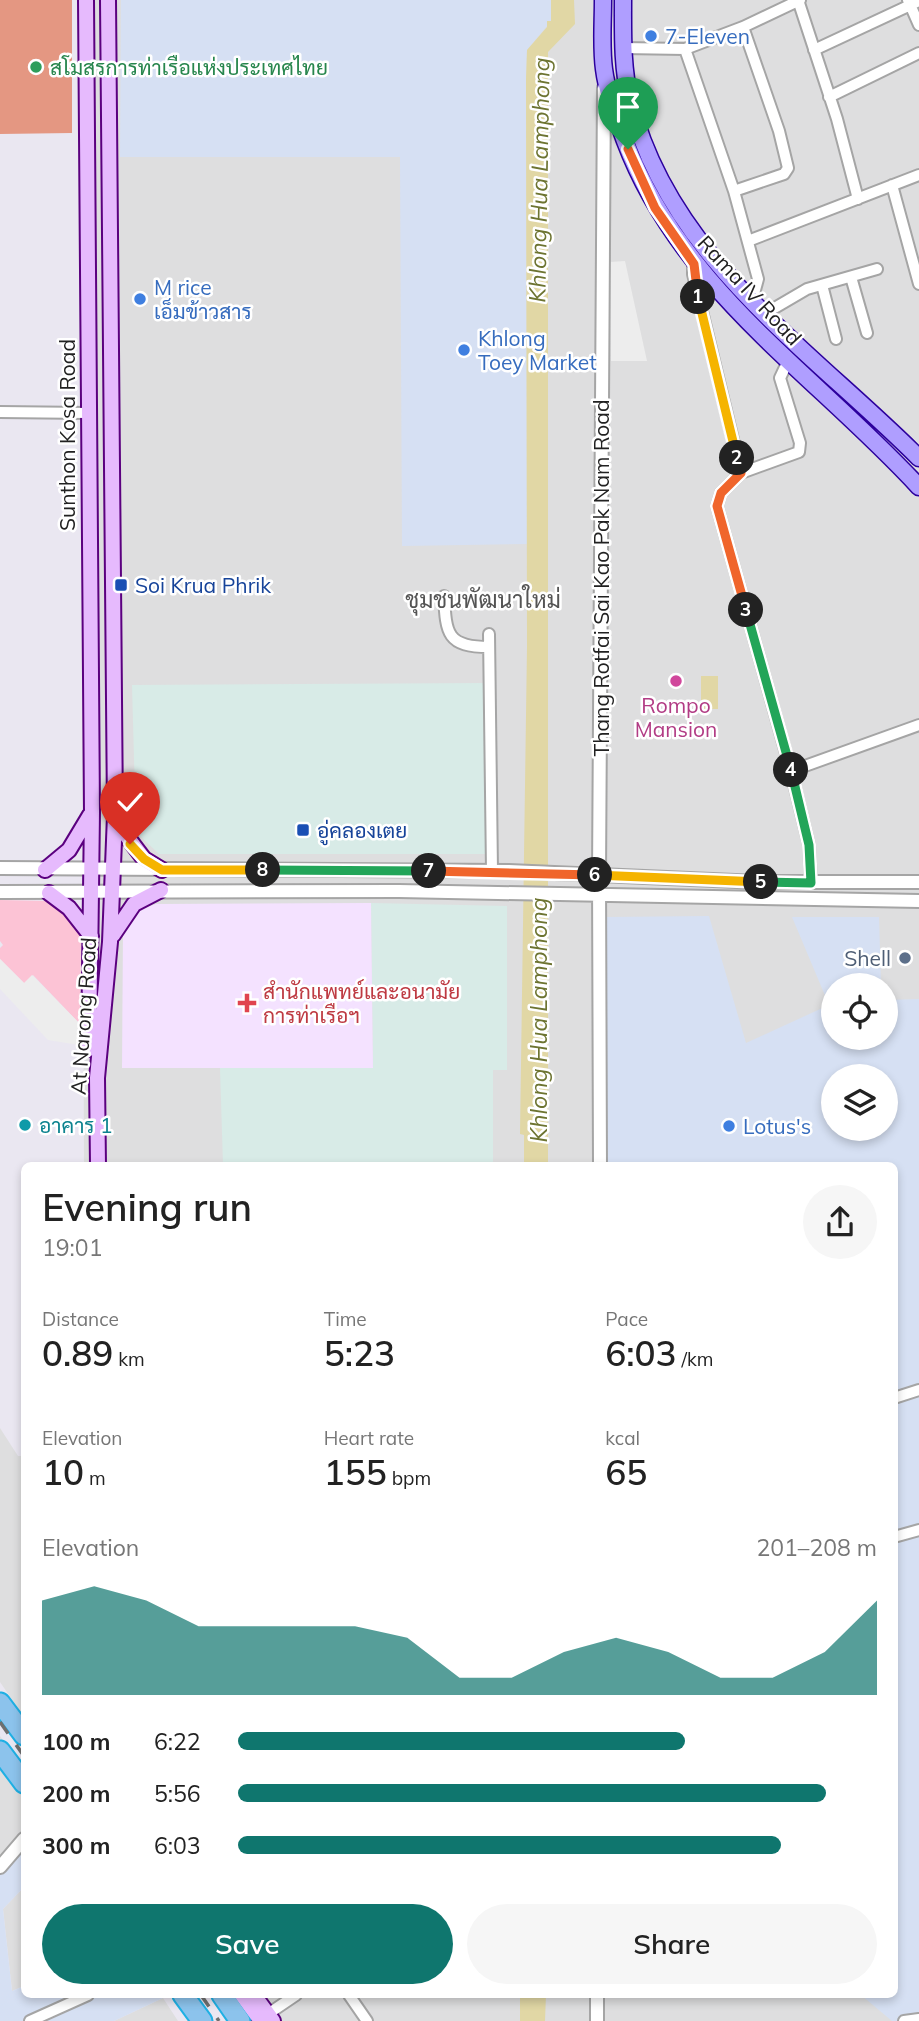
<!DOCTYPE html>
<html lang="en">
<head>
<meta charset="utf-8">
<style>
	:root { --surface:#fff; --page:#f6f6f6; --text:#222; --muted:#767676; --accent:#0f766e }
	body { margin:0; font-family:Mulish,Sarabun,sans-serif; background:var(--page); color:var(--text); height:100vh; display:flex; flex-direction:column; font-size:26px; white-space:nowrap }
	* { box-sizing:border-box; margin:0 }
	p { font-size:23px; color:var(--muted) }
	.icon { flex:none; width:38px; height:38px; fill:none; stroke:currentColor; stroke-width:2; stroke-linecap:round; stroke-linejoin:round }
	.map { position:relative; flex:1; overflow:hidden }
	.panel { position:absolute; left:21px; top:1162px; width:877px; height:836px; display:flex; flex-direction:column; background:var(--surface); border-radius:10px; box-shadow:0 4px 10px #0003 }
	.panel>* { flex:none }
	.buttons { position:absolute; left:821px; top:973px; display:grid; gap:14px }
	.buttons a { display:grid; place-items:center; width:77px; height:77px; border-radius:50%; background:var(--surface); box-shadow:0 4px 10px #0003; font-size:35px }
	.pin { position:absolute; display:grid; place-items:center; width:60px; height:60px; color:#fff; margin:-72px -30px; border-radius:50% 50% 50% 0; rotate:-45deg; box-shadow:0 0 7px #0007 }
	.pin .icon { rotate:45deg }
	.km { position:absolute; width:35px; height:35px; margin:-18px; border-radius:50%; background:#222; color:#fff; font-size:19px; line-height:35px; text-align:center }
	.round { display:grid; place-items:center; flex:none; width:74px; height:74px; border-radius:37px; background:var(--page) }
	.summary { display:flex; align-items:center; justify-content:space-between; height:119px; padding:0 21px }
	h1 { font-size:38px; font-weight:600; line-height:52px }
	.stats { display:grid; grid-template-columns:repeat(3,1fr); gap:10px; height:119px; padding:7px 21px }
	.stats div { display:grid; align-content:center }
	.stats b { font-size:35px; font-weight:600 }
	.stats small { font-size:19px; font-weight:400 }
	.stats p { font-size:19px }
	.chart { height:196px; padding:14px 21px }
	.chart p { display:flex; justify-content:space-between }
	.chart svg { width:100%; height:126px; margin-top:7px; fill:var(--accent); opacity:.7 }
	.cta { display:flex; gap:14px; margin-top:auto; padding:14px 21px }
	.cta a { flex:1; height:80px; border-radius:42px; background:var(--accent); color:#fff; font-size:28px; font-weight:600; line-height:80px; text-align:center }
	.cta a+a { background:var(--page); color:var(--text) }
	ul { padding:0 21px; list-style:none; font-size:23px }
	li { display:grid; grid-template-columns:112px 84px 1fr; align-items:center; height:52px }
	li i { height:18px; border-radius:9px; background:var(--accent) }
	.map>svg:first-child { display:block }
</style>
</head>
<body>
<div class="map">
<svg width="919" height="2021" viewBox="0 0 919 2021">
	<rect width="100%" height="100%" fill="#eae7f1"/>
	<path fill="#dededf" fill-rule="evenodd" d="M80 0H919V2021H234L216 1995H894V1166L84 1165ZM833 985H886V1038H833ZM833 1076H886V1129H833Z
		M0 1428 18 1456H24V1717L0 1682Z
		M0 1736 24 1769V1836L0 1863Z
		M24 1887V1986L12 1991 3 1909Z
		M163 1998 178 2021H114Z"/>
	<path fill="#d6e0f3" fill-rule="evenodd" d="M121 0H551V21L527 50 526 79 527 544 402 546 400 157H120Z
		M709 916 746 1043 829 1005 792 917H879L881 985H833V1038H886V1000L919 999V2021H892L861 1995H894V1166H606V917ZM833 1076H886V1129H833Z
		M24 1836V1887L3 1909 12 1991 24 1986V1995H161L163 1998 114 2021H0V1863Z"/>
	<path fill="#d8ebe7" d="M488 683 489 854H159L136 832 132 685Z
		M371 903 507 906V1070H493V1165H223L220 1068H373Z"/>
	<path fill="#f4e2ff" d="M371 903 373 1068H122L123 932 134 914 144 908 156 904Z"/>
	<path fill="#fcc3d5" d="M0 900 47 901 67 916 81 936 80 1024 33 975 25 984 0 959V948L3 945 0 941Z"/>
	<path fill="#e49782" d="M0 0H72V133L0 134Z"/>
	<path fill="#ededed" d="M625 261 647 361H611L610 262Z
		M0 959 24 983 32 975 80 1024 79 1045 48 1040 0 989Z"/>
	<path fill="#e1d7a5" d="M551 0H574L575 24 548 52V1165H524V1135L520 1134 527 646 526 79 527 50 547 27V21H551Z
		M701 676H718V709H701Z
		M520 1995H546L545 2021H520Z"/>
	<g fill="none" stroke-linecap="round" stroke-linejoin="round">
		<g stroke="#a5a5a5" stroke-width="14">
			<path id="minor" d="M908 0 919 25
				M799 3 837 119 858 199
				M623 48 685 49 743 27 800 0
				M685 49 734 191 758 279 752 301
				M814 50 919 1
				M829 97 919 53
				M892 185 919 284
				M734 191 784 174 788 168 779 131 743 27
				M748 241 919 175
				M693 264V274L741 473
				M851 277 867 333
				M822 285 836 339
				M766 313 807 289 877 269
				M788 361 780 378 800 443 799 452 741 473 721 493 717 506 791 771 809 845 811 883
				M0 412 88 413
				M444 596C446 634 447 647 489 647
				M489 634 492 871
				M791 771 919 725
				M894 1398 919 1390
				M894 1537 919 1530
				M349 1995 367 2021
				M268 2014 296 1995
				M30 2021 88 1995
				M904 2021 919 2019"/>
		</g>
		<g stroke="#a5a5a5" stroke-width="16">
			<path id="tertiary" d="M0 868 509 871 758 882H919
				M0 892 399 891 919 901
				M600 1166 599 875 604 88
				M0 1867 24 1839
				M597 2021V1995"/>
		</g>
		<g stroke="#5b007f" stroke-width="18">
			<path id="secondary" d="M86 0 92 812 89 1049
				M116 822 144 859 162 870
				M45 870 69 850 90 815
				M49 893 69 908 91 936
				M113 935 134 904 161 890
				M98 1166 97 1078 110 942 115 815 108 0
				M242 1995 261 2021
				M254 1995 273 2021"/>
		</g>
		<g stroke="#2c009d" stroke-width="19">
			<path id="primary" d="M603 0C603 23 601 47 604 69 607 93 617 119 625 141 681 290 815 374 919 487
				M623 0C623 34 622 67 630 100 668 257 811 350 919 458"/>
		</g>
		<g stroke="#1fb0e4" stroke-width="23">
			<path id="motorway" d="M0 1703 24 1735
				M0 1751 24 1783
				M183 1995 202 2021
				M222 1995 240 2021"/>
		</g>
		<use href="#minor" stroke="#fff" stroke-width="10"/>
		<use href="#tertiary" stroke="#fff" stroke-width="12"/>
		<use href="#secondary" stroke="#e6bafd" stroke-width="14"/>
		<use href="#primary" stroke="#af9eff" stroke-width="16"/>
		<use href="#motorway" stroke="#8cc3ec" stroke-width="19"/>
		<path stroke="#6f6f6f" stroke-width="3.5" stroke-dasharray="14 14" stroke-linecap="butt" d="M0 1722 24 1756
			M201 1995 219 2021"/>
	</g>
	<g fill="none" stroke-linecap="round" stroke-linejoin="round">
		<g stroke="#fff" stroke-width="14">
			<path id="split-1" d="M628 149 655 208 694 264 698 297"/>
		</g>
		<g stroke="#fff" stroke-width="14">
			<path id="split-2" d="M698 297 737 458"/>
		</g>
		<g stroke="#fff" stroke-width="14">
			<path id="split-3" d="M737 458 741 473 721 493 717 506 746 610"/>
		</g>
		<g stroke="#fff" stroke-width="14">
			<path id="split-4" d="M746 610 791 770"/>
		</g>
		<g stroke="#fff" stroke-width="14">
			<path id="split-5" d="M761 882 811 883 809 845 791 770"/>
		</g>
		<g stroke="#fff" stroke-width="14">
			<path id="split-6" d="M595 875 761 882"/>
		</g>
		<g stroke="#fff" stroke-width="14">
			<path id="split-7" d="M429 871 595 875"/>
		</g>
		<g stroke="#fff" stroke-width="14">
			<path id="split-8" d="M263 870 429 871"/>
		</g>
		<g stroke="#fff" stroke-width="14">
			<path id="split-9" d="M130 844 144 859 162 870H263"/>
		</g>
		<use href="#split-1" stroke="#f0652b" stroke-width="9"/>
		<use href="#split-2" stroke="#f5b400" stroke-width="9"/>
		<use href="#split-3" stroke="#f0652b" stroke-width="9"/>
		<use href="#split-4" stroke="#22a559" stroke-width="9"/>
		<use href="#split-5" stroke="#22a559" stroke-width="9"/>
		<use href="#split-6" stroke="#f5b400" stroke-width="9"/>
		<use href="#split-7" stroke="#f0652b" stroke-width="9"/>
		<use href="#split-8" stroke="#22a559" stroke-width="9"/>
		<use href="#split-9" stroke="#f5b400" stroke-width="9"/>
	</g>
	<g fill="#3f7fe0" stroke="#fff" stroke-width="2.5">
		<circle cx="651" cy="36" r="7"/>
		<circle cx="140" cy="299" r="7"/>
		<circle cx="464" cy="350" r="7"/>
		<circle cx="729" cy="1126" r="7"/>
	</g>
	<circle fill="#2e9e5b" stroke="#fff" stroke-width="2.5" cx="36" cy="67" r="7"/>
	<g fill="#1a4fb4" stroke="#fff" stroke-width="2.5">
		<rect x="114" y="578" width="14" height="14" rx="3.5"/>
		<rect x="296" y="823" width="14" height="14" rx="3.5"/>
	</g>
	<circle fill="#d1479c" stroke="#fff" stroke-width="2.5" cx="676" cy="681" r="7"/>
	<circle fill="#5c6f8a" stroke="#fff" stroke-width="2.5" cx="905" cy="958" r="7"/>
	<path fill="#e0444e" stroke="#fff" stroke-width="2.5" d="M243.5 992.5h7v7h7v7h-7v7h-7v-7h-7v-7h7z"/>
	<circle fill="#0f9aa8" stroke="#fff" stroke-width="2.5" cx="25" cy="1125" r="7"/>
	<g text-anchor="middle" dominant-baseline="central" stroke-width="5" stroke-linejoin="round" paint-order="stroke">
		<g font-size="21" fill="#366cbe" stroke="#fff" text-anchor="start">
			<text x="665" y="36">7-Eleven</text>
			<text x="154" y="287">M rice<tspan x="154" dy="24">เอ็มข้าวสาร</tspan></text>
			<text x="478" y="338">Khlong<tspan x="478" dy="24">Toey Market</tspan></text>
			<text x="743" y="1126">Lotus's</text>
		</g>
		<g font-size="21" fill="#27864d" stroke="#fff" text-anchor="start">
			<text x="50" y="67">สโมสรการท่าเรือแห่งประเทศไทย</text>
		</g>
		<g font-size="21" fill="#212121" stroke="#fff">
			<text transform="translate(750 290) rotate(47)">Rama IV Road</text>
			<text transform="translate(67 435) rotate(-90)">Sunthon Kosa Road</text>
			<text transform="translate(601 578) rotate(-90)">Thang Rotfai Sai Kao Pak Nam Road</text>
			<text transform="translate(83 1016) rotate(-86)">At Narong Road</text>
		</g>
		<g font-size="21" fill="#164399" stroke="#fff" text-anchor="start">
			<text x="135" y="585">Soi Krua Phrik</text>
			<text x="317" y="830">อู่คลองเตย</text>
		</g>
		<g font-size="21" fill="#b23c85" stroke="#fff">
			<text x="676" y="705">Rompo<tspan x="676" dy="24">Mansion</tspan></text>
		</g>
		<g font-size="21" fill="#4e5e75" stroke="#fff" text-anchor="end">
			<text x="891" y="958">Shell</text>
		</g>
		<g font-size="21" fill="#be3a42" stroke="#fff" text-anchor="start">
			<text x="263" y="991">สำนักแพทย์และอนามัย<tspan x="263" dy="24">การท่าเรือฯ</tspan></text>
		</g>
		<g font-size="21" fill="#0d838f" stroke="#fff" text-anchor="start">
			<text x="39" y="1125">อาคาร 1</text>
		</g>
		<g font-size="23" font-style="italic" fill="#6d7431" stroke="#fff">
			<text transform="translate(539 180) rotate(-89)">Khlong Hua Lamphong</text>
			<text transform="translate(538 1020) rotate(-90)">Khlong Hua Lamphong</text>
		</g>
		<g font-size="23" fill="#545454" stroke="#fff">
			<text x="483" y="599">ชุมชนพัฒนาใหม่</text>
		</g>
	</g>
</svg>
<div class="buttons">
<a><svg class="icon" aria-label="locate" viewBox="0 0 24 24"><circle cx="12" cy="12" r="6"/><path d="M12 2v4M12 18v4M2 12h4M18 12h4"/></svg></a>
<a><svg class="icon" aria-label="layers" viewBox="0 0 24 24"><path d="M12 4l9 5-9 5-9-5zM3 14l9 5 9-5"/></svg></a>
</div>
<div class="pin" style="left:628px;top:149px;background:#1e9e55"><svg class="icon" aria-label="arrive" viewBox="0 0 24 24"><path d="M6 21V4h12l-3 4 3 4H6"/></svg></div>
<div class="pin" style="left:130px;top:844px;background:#d93025"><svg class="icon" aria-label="check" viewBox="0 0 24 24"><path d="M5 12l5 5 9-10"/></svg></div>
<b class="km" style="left:698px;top:297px">1</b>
<b class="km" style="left:737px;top:458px">2</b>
<b class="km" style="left:746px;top:610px">3</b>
<b class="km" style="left:791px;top:770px">4</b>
<b class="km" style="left:761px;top:882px">5</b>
<b class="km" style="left:595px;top:875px">6</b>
<b class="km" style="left:429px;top:871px">7</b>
<b class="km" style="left:263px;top:870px">8</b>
<section class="panel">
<div class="summary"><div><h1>Evening run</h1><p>19:01</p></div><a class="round"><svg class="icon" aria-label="share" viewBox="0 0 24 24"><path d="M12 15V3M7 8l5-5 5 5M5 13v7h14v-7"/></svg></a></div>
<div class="stats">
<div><p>Distance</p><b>0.89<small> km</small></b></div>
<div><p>Time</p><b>5:23</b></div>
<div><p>Pace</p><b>6:03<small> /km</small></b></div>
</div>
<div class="stats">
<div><p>Elevation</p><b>10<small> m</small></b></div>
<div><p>Heart rate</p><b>155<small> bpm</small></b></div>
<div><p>kcal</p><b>65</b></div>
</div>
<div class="chart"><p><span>Elevation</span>201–208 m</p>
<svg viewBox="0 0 160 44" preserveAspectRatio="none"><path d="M0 44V11L10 6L20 11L30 20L40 20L50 20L60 20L70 24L80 38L90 38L100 29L110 24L120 29L130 38L140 38L150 29L160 11V44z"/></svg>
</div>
<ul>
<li><b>100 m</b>6:22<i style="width:70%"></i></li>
<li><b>200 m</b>5:56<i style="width:92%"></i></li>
<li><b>300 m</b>6:03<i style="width:85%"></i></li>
</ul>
<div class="cta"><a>Save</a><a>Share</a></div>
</section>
</div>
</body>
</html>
